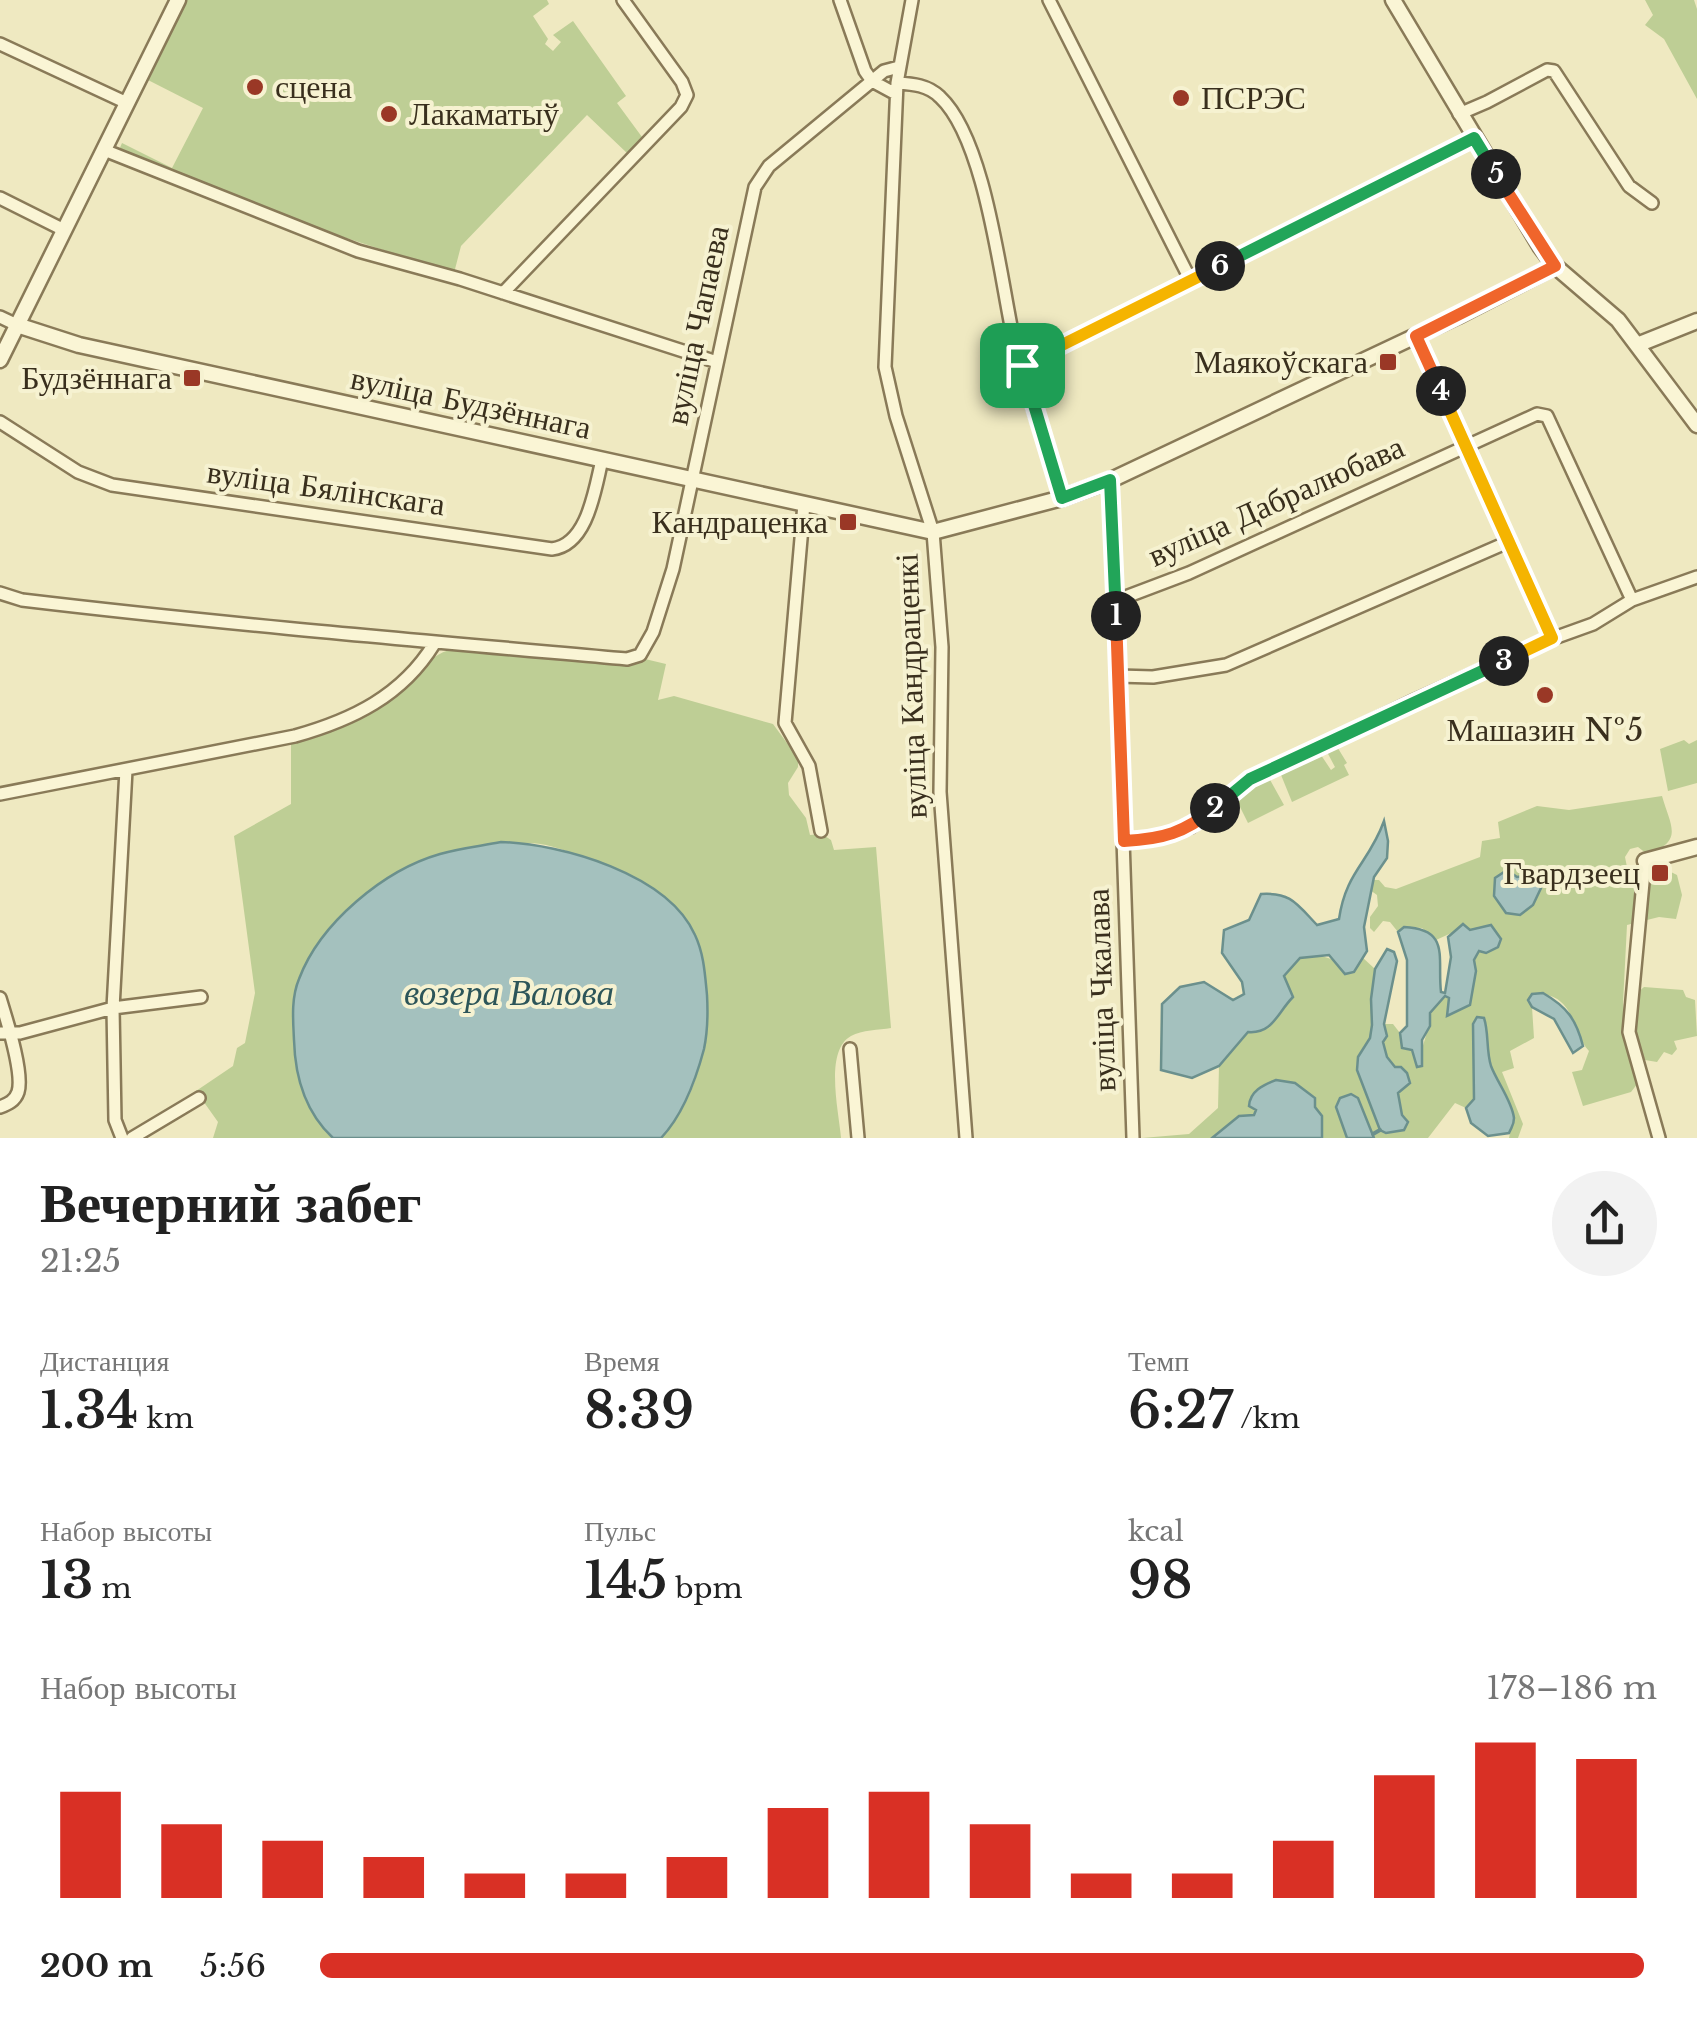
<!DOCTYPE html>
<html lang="ru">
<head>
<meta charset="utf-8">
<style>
	:root { --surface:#fff; --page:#f2f2f2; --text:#222; --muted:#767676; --accent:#d93025 }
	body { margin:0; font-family:"Libre Baskerville",serif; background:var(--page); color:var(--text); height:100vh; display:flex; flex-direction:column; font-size:38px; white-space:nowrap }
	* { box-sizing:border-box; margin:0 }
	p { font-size:32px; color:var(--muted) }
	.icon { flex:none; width:55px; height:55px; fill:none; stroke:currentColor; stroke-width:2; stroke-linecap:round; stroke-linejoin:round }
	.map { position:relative; height:1138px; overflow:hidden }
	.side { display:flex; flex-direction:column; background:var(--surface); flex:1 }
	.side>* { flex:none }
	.pin { position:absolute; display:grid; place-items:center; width:85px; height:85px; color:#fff; margin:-42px; border-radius:20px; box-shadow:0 5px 15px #0006 }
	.km { position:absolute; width:50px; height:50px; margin:-25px; border-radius:50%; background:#222; color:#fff; font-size:28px; line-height:50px; text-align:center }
	.round { display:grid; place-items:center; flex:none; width:105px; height:105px; border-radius:52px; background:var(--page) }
	.headline { display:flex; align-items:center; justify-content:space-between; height:170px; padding:0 40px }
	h1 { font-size:55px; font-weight:600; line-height:75px }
	.stats { display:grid; grid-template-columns:repeat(3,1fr); gap:15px; height:170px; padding:10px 40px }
	.stats div { display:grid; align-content:center }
	.stats b { font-size:50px; font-weight:600 }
	.stats small { font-size:28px; font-weight:400 }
	.stats p { font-size:28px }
	.chart { height:280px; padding:20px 40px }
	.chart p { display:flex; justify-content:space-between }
	.chart svg { width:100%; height:180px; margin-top:10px; stroke:var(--accent); stroke-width:6 }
	ul { padding:0 40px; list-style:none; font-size:32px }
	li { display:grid; grid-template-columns:160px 120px 1fr; align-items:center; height:75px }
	li i { height:25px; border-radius:12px; background:var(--accent) }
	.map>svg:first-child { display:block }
</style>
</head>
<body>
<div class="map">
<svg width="1697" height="1138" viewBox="0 0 1697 1138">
	<rect width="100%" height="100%" fill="#efe9c1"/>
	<path fill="#bece95" d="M184 0H547L549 4 533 16 548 39 545 44 553 51 561 42 553 35 573 21 626 96 617 103 642 137 628 154 587 115 461 246 454 273 294 221 119 150 122 143 172 168 203 108 146 79Z
		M1645 0H1694L1697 9V99L1664 39 1645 25 1653 15Z
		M453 649 634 664 645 659 666 664 658 700 674 696 773 724 798 758V767L788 783 789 795 806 818 810 835 822 834 831 840 834 850 876 847 891 1028C879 1030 862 1030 851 1036 824 1051 839 1112 841 1138H661C700 1097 710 1036 706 982 701 909 652 883 590 860 572 853 551 844 531 843 515 843 495 850 479 853 458 856 432 858 412 865 372 880 310 942 298 982 292 999 292 1017 293 1035 295 1073 304 1112 333 1138H213L218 1122 196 1091 233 1066 237 1048 245 1043 255 993 234 836 291 804V742C325 733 356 723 385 702 408 685 425 655 453 649Z
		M1684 740 1689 744 1697 740V783L1668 791 1660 749Z
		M1336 745 1347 763 1344 765 1349 775 1292 802 1279 770 1319 752 1331 770 1335 767 1327 752Z
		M1268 776 1284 805 1248 823 1236 799Z
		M1662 796C1671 827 1684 841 1647 854L1638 847 1630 849 1625 857 1628 872 1639 879 1671 872 1677 875 1682 895 1676 919 1659 917 1627 925 1623 1003 1627 1045 1638 1083 1631 1092 1583 1106 1572 1072 1582 1070 1589 1051C1571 1032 1576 991 1532 994L1528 1000 1532 1007 1534 1038 1510 1051 1514 1068 1502 1072 1523 1124 1518 1138H1509L1514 1114 1492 1068 1484 1037 1473 1024 1474 1100 1466 1108 1455 1103 1428 1138H1374L1358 1099 1336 1107 1347 1138H1322V1116L1257 1110 1254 1116 1212 1138H1142L1189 1134 1218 1108 1219 1066 1248 1032 1269 1028 1293 997 1283 976C1303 944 1329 955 1354 972L1362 957 1375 969C1372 989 1374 1006 1372 1026 1372 1038 1364 1044 1359 1055 1348 1084 1382 1102 1402 1115L1395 1067 1387 1057 1382 1041 1387 1036 1384 1024H1393L1400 1033 1402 1048 1412 1049 1417 1066C1421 1048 1430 1031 1429 1013L1445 996 1449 997 1447 1016 1470 1005 1476 971 1473 960 1479 951 1477 930H1458L1436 940 1422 928 1404 927 1398 932 1390 922 1383 921 1374 932 1370 928V917L1378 906 1377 895 1370 890 1371 880H1379L1385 887 1396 889 1480 857 1482 841 1500 838 1498 822 1537 806 1569 810Z
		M1644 987 1683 990 1686 997 1695 1000 1697 1036 1674 1041 1677 1049 1672 1055 1664 1052 1657 1062 1645 1060 1635 1035 1637 993Z"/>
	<path fill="#a4c1be" stroke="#6b908d" stroke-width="2.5" d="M1384 821 1388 841 1387 858 1374 877 1364 927 1367 951 1354 972 1345 974 1329 955 1300 958 1284 976 1293 997C1277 1013 1273 1034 1248 1032L1219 1066 1192 1078 1161 1070 1162 1004 1180 987 1204 982 1233 1000 1244 994 1242 982 1222 953 1224 930 1249 920 1261 894C1291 892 1297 904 1317 925L1339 919C1346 871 1369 863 1384 821Z
		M501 842C562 844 668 874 695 935 704 954 705 975 707 995 708 1013 708 1030 704 1049 696 1079 683 1115 661 1138H333C305 1112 295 1077 294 1040 293 1020 291 998 299 979 320 923 384 870 440 854 460 848 481 846 501 842Z
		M1507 870 1517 877 1533 875 1541 888 1533 905 1520 915 1506 913 1494 896 1495 878Z
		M1463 924 1470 930 1491 925 1501 939 1498 947 1486 953 1479 951 1474 960 1476 971 1470 1005 1447 1016 1449 998 1445 996 1430 1013V1026L1422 1040V1066L1417 1067 1412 1050 1402 1048 1400 1033 1407 1026V960L1398 932 1404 927C1451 929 1437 958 1441 992L1445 993 1451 957 1448 937Z
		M1387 949 1394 952 1397 961 1384 1024 1387 1036 1383 1042 1387 1057 1395 1067H1401L1407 1073 1410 1083 1398 1093 1402 1115 1408 1122 1404 1130 1386 1133 1380 1130 1357 1070 1358 1057 1370 1038 1372 1025 1371 999 1375 969Z
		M1543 993C1567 1007 1576 1019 1583 1046L1573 1053 1554 1019 1532 1007 1528 1000 1532 994Z
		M1477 1017 1484 1018C1489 1033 1486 1050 1491 1066 1497 1082 1512 1101 1514 1118 1514 1125 1512 1126 1509 1133L1488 1136 1471 1123 1466 1108 1474 1099 1473 1024Z
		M1276 1080 1295 1083 1315 1098V1107L1322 1116V1138H1212L1239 1116 1254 1115 1256 1110 1249 1106C1250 1091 1263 1085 1276 1080Z
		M1351 1094 1358 1098 1374 1138H1347L1336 1107 1340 1098Z"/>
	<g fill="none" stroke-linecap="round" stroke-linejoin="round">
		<path stroke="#6b908d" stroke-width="4" d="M1373 1134 1380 1130"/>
		<g stroke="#897a58" stroke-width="16">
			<path id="minor" d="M840 0 865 71 872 81 896 94
				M912 0 897 83 885 367 896 416 933 532 942 647 940 792 966 1138
				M1049 0 1191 281
				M0 44 127 103
				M897 83C913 84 928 85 940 97 985 139 1000 276 1013 336 1025 390 1046 444 1062 498
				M1459 114 1487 102 1547 70 1554 71 1629 186 1652 203
				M104 150 358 251 460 279 717 362
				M0 198 64 230
				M503 293 681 107 687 95 682 82 623 0
				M0 317 17 325
				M1416 336 1553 638
				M1022 365 1474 139
				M0 422 78 472 112 485 552 549C588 545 595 488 602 460
				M1111 480 1133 1138
				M804 504 785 723 809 766 821 831
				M0 593 22 600C223 624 425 641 627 659L640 655 653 632 673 569 755 187 769 166 884 71 899 67
				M1115 601 1189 573 1537 414 1547 416 1632 600
				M1118 676 1153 677 1226 665 1508 542
				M0 794 295 736C352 720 402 696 434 644
				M1123 841 1155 839 1191 827 1251 779 1415 700 1543 642 1593 624 1632 600 1697 577
				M1645 861 1629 1032 1659 1138
				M0 998C6 1018 24 1073 18 1092 15 1101 8 1104 0 1107
				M0 1033H20L113 1008 201 997
				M850 1049 858 1138
				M122 1138 115 1120 113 1008 126 770
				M132 1138 199 1098"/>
		</g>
		<g stroke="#897a58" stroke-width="19">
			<path id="tertiary" d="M1393 0 1540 246 1555 266 1618 320 1697 425
				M17 325 79 345 933 532 1062 498 1111 480 1458 316 1555 266
				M1637 345 1697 321
				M0 360 178 0
				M1645 861 1697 847"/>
		</g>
		<use href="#minor" stroke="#faf5d5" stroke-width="11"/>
		<use href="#tertiary" stroke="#faf5d5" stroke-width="14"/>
	</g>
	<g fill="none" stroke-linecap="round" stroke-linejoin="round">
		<g stroke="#fff" stroke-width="20">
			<path id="split-1" d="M1022 365 1062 498 1110 480 1116 616"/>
		</g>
		<g stroke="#fff" stroke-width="20">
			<path id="split-2" d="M1116 616 1124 841C1163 839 1184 833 1215 808"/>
		</g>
		<g stroke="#fff" stroke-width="20">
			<path id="split-3" d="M1215 808 1250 779 1504 661"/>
		</g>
		<g stroke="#fff" stroke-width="20">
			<path id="split-4" d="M1441 391 1552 638 1504 661"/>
		</g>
		<g stroke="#fff" stroke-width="20">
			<path id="split-5" d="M1441 391 1416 336 1555 266 1496 174"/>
		</g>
		<g stroke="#fff" stroke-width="20">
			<path id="split-6" d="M1220 266 1474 138 1496 174"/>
		</g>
		<g stroke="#fff" stroke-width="20">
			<path id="split-7" d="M1022 365 1220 266"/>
		</g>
		<use href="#split-1" stroke="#22a559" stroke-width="12"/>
		<use href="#split-2" stroke="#f0652b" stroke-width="12"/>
		<use href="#split-3" stroke="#22a559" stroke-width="12"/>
		<use href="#split-4" stroke="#f5b400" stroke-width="12"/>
		<use href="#split-5" stroke="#f0652b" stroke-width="12"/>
		<use href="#split-6" stroke="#22a559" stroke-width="12"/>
		<use href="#split-7" stroke="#f5b400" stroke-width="12"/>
	</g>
	<g fill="#9a3826" stroke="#f6f2d1" stroke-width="4">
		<circle cx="255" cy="87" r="10"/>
		<circle cx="1181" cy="98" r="10"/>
		<circle cx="389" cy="114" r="10"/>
		<rect x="1378" y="352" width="20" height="20" rx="5"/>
		<rect x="182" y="368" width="20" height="20" rx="5"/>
		<rect x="838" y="512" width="20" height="20" rx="5"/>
		<circle cx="1545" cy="695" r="10"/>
		<rect x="1650" y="863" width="20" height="20" rx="5"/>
	</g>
	<g text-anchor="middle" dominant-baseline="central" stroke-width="8" stroke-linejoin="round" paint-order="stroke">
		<g font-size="32" fill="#392f1d" stroke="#f6f2d1" text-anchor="end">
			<text x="275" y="87" text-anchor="start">сцена</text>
			<text x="1201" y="98" text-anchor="start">ПСРЭС</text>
			<text x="409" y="114" text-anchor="start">Лакаматыў</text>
			<text x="1368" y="362">Маякоўскага</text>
			<text x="172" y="378">Будзённага</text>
			<text x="828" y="522">Кандраценка</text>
			<text x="1545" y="730" text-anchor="middle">Машазин №5</text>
			<text x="1640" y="873">Гвардзеец</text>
		</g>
		<g font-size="32" fill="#392f1d" stroke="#f6f2d1">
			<text transform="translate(697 325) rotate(-78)">вуліца Чапаева</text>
			<text transform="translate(471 403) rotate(12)">вуліца Будзённага</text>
			<text transform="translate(326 488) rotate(8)">вуліца Бялінскага</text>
			<text transform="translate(1276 501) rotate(-24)">вуліца Дабралюбава</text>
			<text transform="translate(911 686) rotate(-92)">вуліца Кандраценкі</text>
			<text transform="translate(1101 990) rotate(-92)">вуліца Чкалава</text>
		</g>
		<g font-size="35" font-style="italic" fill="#2c5559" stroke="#f6f2d1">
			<text x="509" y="992">возера Валова</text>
		</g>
	</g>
</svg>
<div class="pin" style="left:1022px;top:365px;background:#1e9e55"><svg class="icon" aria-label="arrive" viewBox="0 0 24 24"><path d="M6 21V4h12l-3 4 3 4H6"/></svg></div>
<b class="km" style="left:1116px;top:616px">1</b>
<b class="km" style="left:1215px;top:808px">2</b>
<b class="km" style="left:1504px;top:661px">3</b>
<b class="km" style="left:1441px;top:391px">4</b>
<b class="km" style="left:1496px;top:174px">5</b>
<b class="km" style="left:1220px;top:266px">6</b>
</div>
<section class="side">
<div class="headline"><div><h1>Вечерний забег</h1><p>21:25</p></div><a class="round"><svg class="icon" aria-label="share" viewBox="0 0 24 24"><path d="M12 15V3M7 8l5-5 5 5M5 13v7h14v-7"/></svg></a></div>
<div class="stats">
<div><p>Дистанция</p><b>1.34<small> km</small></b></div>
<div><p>Время</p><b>8:39</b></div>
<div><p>Темп</p><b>6:27<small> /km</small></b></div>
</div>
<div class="stats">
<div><p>Набор высоты</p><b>13<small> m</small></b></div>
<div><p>Пульс</p><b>145<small> bpm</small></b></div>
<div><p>kcal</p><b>98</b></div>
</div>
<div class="chart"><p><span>Набор высоты</span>178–186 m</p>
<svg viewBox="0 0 160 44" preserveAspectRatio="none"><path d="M5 44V18M15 44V26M25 44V30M35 44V34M45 44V38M55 44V38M65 44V34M75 44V22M85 44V18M95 44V26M105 44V38M115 44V38M125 44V30M135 44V14M145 44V6M155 44V10"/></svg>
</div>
<ul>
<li><b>200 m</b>5:56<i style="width:99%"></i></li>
</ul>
</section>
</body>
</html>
